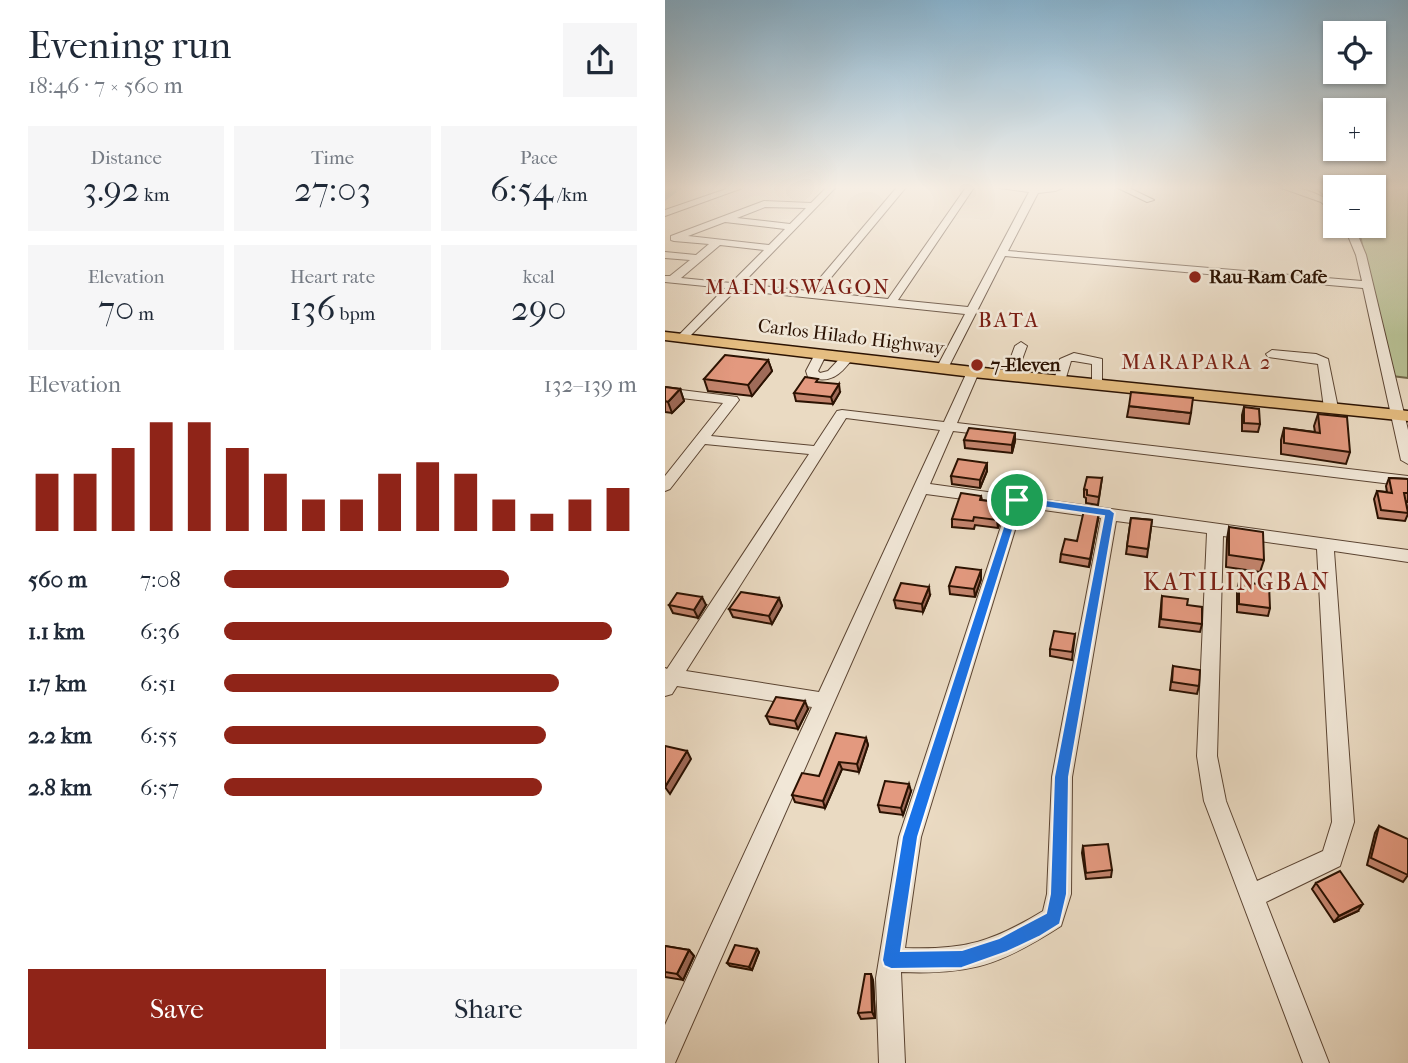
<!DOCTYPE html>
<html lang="en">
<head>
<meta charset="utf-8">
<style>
	:root { --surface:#fff; --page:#f6f6f7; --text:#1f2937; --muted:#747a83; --accent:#8f2418 }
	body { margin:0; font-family:"IM FELL French Canon",serif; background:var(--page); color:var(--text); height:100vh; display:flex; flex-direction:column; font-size:26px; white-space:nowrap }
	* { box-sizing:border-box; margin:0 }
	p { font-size:23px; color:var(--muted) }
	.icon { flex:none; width:38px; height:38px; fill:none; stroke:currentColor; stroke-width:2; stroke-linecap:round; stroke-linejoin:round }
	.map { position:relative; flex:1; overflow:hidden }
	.panel { display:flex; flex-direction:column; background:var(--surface); width:665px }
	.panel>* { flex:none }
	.buttons { position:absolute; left:658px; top:21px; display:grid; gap:14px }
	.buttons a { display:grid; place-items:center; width:63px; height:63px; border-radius:0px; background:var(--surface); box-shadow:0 2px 5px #0004; font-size:35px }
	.pin { position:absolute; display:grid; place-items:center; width:60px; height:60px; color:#fff; margin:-30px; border:4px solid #fff; border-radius:50%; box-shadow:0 2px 7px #0007 }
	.round { display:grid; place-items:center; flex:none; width:74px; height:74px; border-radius:0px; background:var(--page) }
	.headline { display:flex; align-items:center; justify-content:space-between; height:119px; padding:0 28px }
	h1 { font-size:38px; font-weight:600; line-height:52px }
	.metrics { display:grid; grid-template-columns:repeat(3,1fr); gap:10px; height:119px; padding:7px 28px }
	.metrics div { display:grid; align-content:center; border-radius:0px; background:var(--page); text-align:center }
	.metrics b { font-size:35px; font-weight:600 }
	.metrics small { font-size:19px; font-weight:400 }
	.metrics p { font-size:19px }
	.chart { height:196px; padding:14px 28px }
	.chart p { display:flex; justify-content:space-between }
	.chart svg { width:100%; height:126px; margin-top:7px; stroke:var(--accent); stroke-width:6 }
	.button { display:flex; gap:14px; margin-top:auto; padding:14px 28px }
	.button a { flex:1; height:80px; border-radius:0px; background:var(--accent); color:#fff; font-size:28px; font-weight:600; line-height:80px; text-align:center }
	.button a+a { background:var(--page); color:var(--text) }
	ul { padding:0 28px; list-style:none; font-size:23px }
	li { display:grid; grid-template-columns:112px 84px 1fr; align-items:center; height:52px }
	li i { height:18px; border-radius:9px; background:var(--accent) }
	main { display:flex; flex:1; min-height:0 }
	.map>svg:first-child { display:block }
</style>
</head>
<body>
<main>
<section class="panel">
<div class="headline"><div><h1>Evening run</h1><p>18:46 · 7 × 560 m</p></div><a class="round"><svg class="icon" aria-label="share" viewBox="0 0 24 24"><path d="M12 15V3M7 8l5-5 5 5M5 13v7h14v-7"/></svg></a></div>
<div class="metrics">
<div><p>Distance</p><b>3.92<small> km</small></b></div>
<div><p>Time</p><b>27:03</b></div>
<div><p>Pace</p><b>6:54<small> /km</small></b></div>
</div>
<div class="metrics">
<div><p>Elevation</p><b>70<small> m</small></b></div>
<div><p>Heart rate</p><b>136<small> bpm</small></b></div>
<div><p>kcal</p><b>290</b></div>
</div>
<div class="chart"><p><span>Elevation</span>132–139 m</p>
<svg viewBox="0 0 160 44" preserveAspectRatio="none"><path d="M5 44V24M15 44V24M25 44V15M35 44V6M45 44V6M55 44V15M65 44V24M75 44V33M85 44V33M95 44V24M105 44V20M115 44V24M125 44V33M135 44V38M145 44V33M155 44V29"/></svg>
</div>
<ul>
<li><b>560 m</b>7:08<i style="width:69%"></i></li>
<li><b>1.1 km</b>6:36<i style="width:94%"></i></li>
<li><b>1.7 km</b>6:51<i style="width:81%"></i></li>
<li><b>2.2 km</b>6:55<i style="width:78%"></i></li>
<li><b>2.8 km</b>6:57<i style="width:77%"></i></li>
</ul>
<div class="button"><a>Save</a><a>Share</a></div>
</section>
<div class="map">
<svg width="743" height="1063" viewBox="0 0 743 1063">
	<rect width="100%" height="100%" fill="#eadac2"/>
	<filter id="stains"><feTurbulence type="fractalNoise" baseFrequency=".00286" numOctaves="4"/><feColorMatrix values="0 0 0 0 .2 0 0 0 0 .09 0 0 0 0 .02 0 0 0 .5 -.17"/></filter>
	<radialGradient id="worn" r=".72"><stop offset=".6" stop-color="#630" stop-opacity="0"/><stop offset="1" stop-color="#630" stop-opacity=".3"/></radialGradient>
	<path fill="#b7bf93" stroke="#71684a" stroke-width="2" d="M649 186H743V378L727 376 694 231 689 226H709V187H670V207Z"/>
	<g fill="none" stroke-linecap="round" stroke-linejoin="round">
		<path fill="#98bab7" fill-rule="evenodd" d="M6 186H20L0 201V191Z"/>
		<g stroke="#5b4432" stroke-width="2">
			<path id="minor" d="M70 186H83L0 216V210Z
				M163 186H172L77 284 144 291 233 186H242L154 292 223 299 302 186H310L233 300 303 307 364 192 321 186H403L390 191 373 193 343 251 697 281 691 255 679 226H689L701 255 743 430V464L736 460 698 288 340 256 281 372H273L271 369 300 314 71 290 20 341H12V337L60 288 0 282V276H5L25 260 0 258V252L31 255 44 244 9 241 6 240V236L99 201 146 203ZM100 207 141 208 125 224 72 218ZM60 222 120 229 104 245 23 236ZM55 245 99 250 66 283 16 278Z
				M449 186H460L489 200 482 202Z
				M611 186C630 186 656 192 670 206V214L656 202Z
				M356 342 362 346 351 376 345 380 341 379 339 376 350 346Z
				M607 350 651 354 663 359 673 408 671 411 666 412 659 408 653 364 603 357 601 354Z
				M155 351 161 355 153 371 155 373 163 371 178 355H186L188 358C175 376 165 384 143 377L141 371 151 352Z
				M409 353 437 359V388L433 389 427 385V364L409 361H406L399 384H391L389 381 395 359Z
				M308 368 314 372 292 423 743 476V486L288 431 265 484 743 550V562L669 551 689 822 675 866 601 902 664 1063H638L539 801 532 756 542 533 451 521 407 777 406 894 396 926C337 964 307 975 236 972L240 1063H214L211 978 234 837 343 505 261 494 10 1063H0V1025L147 707 12 686 7 694 0 696V668L2 669 144 454 40 444 5 489 0 491V476L58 403 0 396V388L72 397 74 400 46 436 149 446 172 411 177 410 279 422 302 372ZM181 418 275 430 154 692 21 671ZM357 507 436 518 387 777 382 894 378 911C327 942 300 950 240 948L256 837ZM558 536 652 549 667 822 658 851 592 881 561 801 552 756Z"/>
		</g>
		<g stroke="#2b1202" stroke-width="3">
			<path id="major" d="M0 332 308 367 743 411V421L308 377 0 340Z"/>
		</g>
		<use href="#minor" fill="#f1e7d7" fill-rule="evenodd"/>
		<use href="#major" fill="#e5bd81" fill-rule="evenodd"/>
	</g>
	<path fill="#c3846d" stroke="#2b1202" stroke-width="2" d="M103 360 107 371 87 396 43 391 39 379Z
		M154 383 175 392 168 404 131 401 129 393Z
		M0 387 15 389 19 401 7 413 0 412Z
		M464 406 526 413 524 424 462 417Z
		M579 407 595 424 593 432 577 431V415Z
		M653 414 685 452 681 464 616 454V440L619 428 650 432 649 426Z
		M299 440 350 441 347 453 300 448Z
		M322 463V471L315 488 287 484 286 476Z
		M437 478 433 505 421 503V498L419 497V489Z
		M724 478 743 479V502L741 501 743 514 740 521 713 518 709 499 712 491 722 492 721 486Z
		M316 496 317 500 338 503V511L333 528 310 525 309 529 287 527V519Z
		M434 512 424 567 395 562 396 554 412 541Z
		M466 518 487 520 482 557 461 554Z
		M564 527 599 560 595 572 561 567 562 539Z
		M316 570V579L310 597 285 594 284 586Z
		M574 582 605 608 603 616 572 612V590Z
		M265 595 258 612 231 608 229 600Z
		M497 596 537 624 535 632 494 627Z
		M114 598 117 606 107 624 68 617 64 609Z
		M4 605H41L33 618 8 613Z
		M410 634 407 660 385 656V649Z
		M508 666 534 686 532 694 505 690Z
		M143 709 133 729 105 724 101 716Z
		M201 738 203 745 194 772 177 769 160 808 130 802 127 795 154 776Z
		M246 791 238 815 215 812 213 805Z
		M714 826 743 875 738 882 702 865 710 833Z
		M418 846 447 870 446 877 421 879 417 853Z
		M651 883 693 911 669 922 647 889Z
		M0 946 24 950 29 956 18 980 0 977Z
		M92 949 94 952 87 970 65 966 62 963Z
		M208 980 210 1018 196 1019 193 1013Z"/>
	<path fill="#9f6b59" stroke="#2b1202" stroke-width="2" d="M103 360 107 371 87 396 83 385Z
		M174 384 175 392 168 404 166 397Z
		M15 389 19 401 7 413 3 402Z
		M350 433V441L347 453V445Z
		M322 463V471L315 488V480Z
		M338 503V511L333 528 332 520Z
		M434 512 433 520 424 567 425 559Z
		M316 570V579L310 597 309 589Z
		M264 587 265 595 258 612 257 604Z
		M37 597 41 605 33 618 29 610Z
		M114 598 117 606 107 624 104 616Z
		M140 701 143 709 133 729 130 721Z
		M201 738 203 745 194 772 192 764Z
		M22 751 26 759 5 794 0 787Z
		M174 762 177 769 160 808 158 801Z
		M244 784 246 791 238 815 236 808Z
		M698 904 693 911 669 922 674 916Z
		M92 949 94 952 87 970 84 967Z
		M24 950 29 956 18 980 12 974Z
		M206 974 208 980 210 1018 207 1012Z"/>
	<path fill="#e3997f" stroke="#2b1202" stroke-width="2" d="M60 355 103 360 83 385 39 379Z
		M140 377 153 379 151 382 174 384 166 397 129 393Z
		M0 387 15 389 3 402 0 401Z
		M466 392 528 398 526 413 464 406Z
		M579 407 594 409 595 424 579 423Z
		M653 414 682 417 685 452 619 443V428L655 433Z
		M304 428 350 433 347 445 299 440Z
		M293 459 322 463 315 480 286 476Z
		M422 477 437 478 434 497 422 495V490L419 489Z
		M724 478 743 479V493H739L743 513 716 510 712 491 727 493Z
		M296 493 316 496 315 500 338 503 332 520 309 517 308 521 287 519Z
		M419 510 434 512 425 559 396 554 400 539 412 541Z
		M466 518 487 520 483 549 462 546Z
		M564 527 598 532 599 560 564 555Z
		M291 567 316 570 309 589 284 586Z
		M574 582 604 585 605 608 574 604Z
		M236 583 264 587 257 604 229 600Z
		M76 592 114 598 104 616 64 609Z
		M12 593 37 597 29 610 4 605Z
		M497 596 523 599 522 605 537 607V624L496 619Z
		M389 631 410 634 407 652 385 649Z
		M508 666 535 670 534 686 507 682Z
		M111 697 140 701 130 721 101 716Z
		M171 733 201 738 192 764 174 762 158 801 127 795 137 773 154 776Z
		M0 746 22 751 0 787Z
		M220 781 244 784 236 808 213 805Z
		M714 826 743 839V875L706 858Z
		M443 844 447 870 421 873 418 846Z
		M675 871 698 904 674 916 651 883Z
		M70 945 92 949 84 967 62 963Z
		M0 946 24 950 12 974 0 972Z
		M200 974H206L207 1012 193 1013Z"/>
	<linearGradient id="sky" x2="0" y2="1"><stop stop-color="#88b6d4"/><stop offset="0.56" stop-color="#f6eee4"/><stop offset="1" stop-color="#f6eee4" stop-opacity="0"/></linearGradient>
	<rect width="743" height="335" fill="url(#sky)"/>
	<path fill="#1a73e8" stroke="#fff" stroke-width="2" fill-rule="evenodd" d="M352 496 445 509 450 513 404 777 402 894 395 924 374 937 342 952 297 968 226 969 219 966 217 960 237 837 347 500ZM356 504 439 516 389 777 385 894 381 913 334 938 297 950 236 951 253 837Z"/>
	<g fill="#8f2418" stroke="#f1e7d7" stroke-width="2.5">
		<circle cx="530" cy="277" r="7"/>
		<circle cx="312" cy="365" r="7"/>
	</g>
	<g text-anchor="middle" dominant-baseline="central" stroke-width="5" stroke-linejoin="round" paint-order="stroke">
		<g font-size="19" font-weight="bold" fill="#2b1202" stroke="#f1e7d7" text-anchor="start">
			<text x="544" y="277">Rau-Ram Cafe</text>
			<text x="326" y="365">7-Eleven</text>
		</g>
		<g font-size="19" fill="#2b1202" stroke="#f1e7d7">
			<text transform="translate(186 337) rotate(7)">Carlos Hilado Highway</text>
		</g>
		<g font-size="21" letter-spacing="2" fill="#7a1f14" stroke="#f1e7d7">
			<text x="133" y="287">MAINUSWAGON</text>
			<text x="532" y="362">MARAPARA 2</text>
		</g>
		<g font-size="21" letter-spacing="2" fill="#7a1f14" stroke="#f1e7d7">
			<text x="344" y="320">BATA</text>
		</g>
		<g font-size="24" letter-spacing="2" fill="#7a1f14" stroke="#f1e7d7">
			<text x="572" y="582">KATILINGBAN</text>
		</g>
	</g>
	<rect width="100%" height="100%" filter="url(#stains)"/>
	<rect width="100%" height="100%" fill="url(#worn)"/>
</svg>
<div class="buttons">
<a><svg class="icon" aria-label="locate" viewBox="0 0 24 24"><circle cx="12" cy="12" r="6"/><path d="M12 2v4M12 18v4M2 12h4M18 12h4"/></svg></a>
<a>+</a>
<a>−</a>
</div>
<div class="pin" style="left:352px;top:500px;background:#1e9e55"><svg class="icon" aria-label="arrive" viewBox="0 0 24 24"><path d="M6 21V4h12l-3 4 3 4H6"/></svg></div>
</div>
</main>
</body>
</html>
